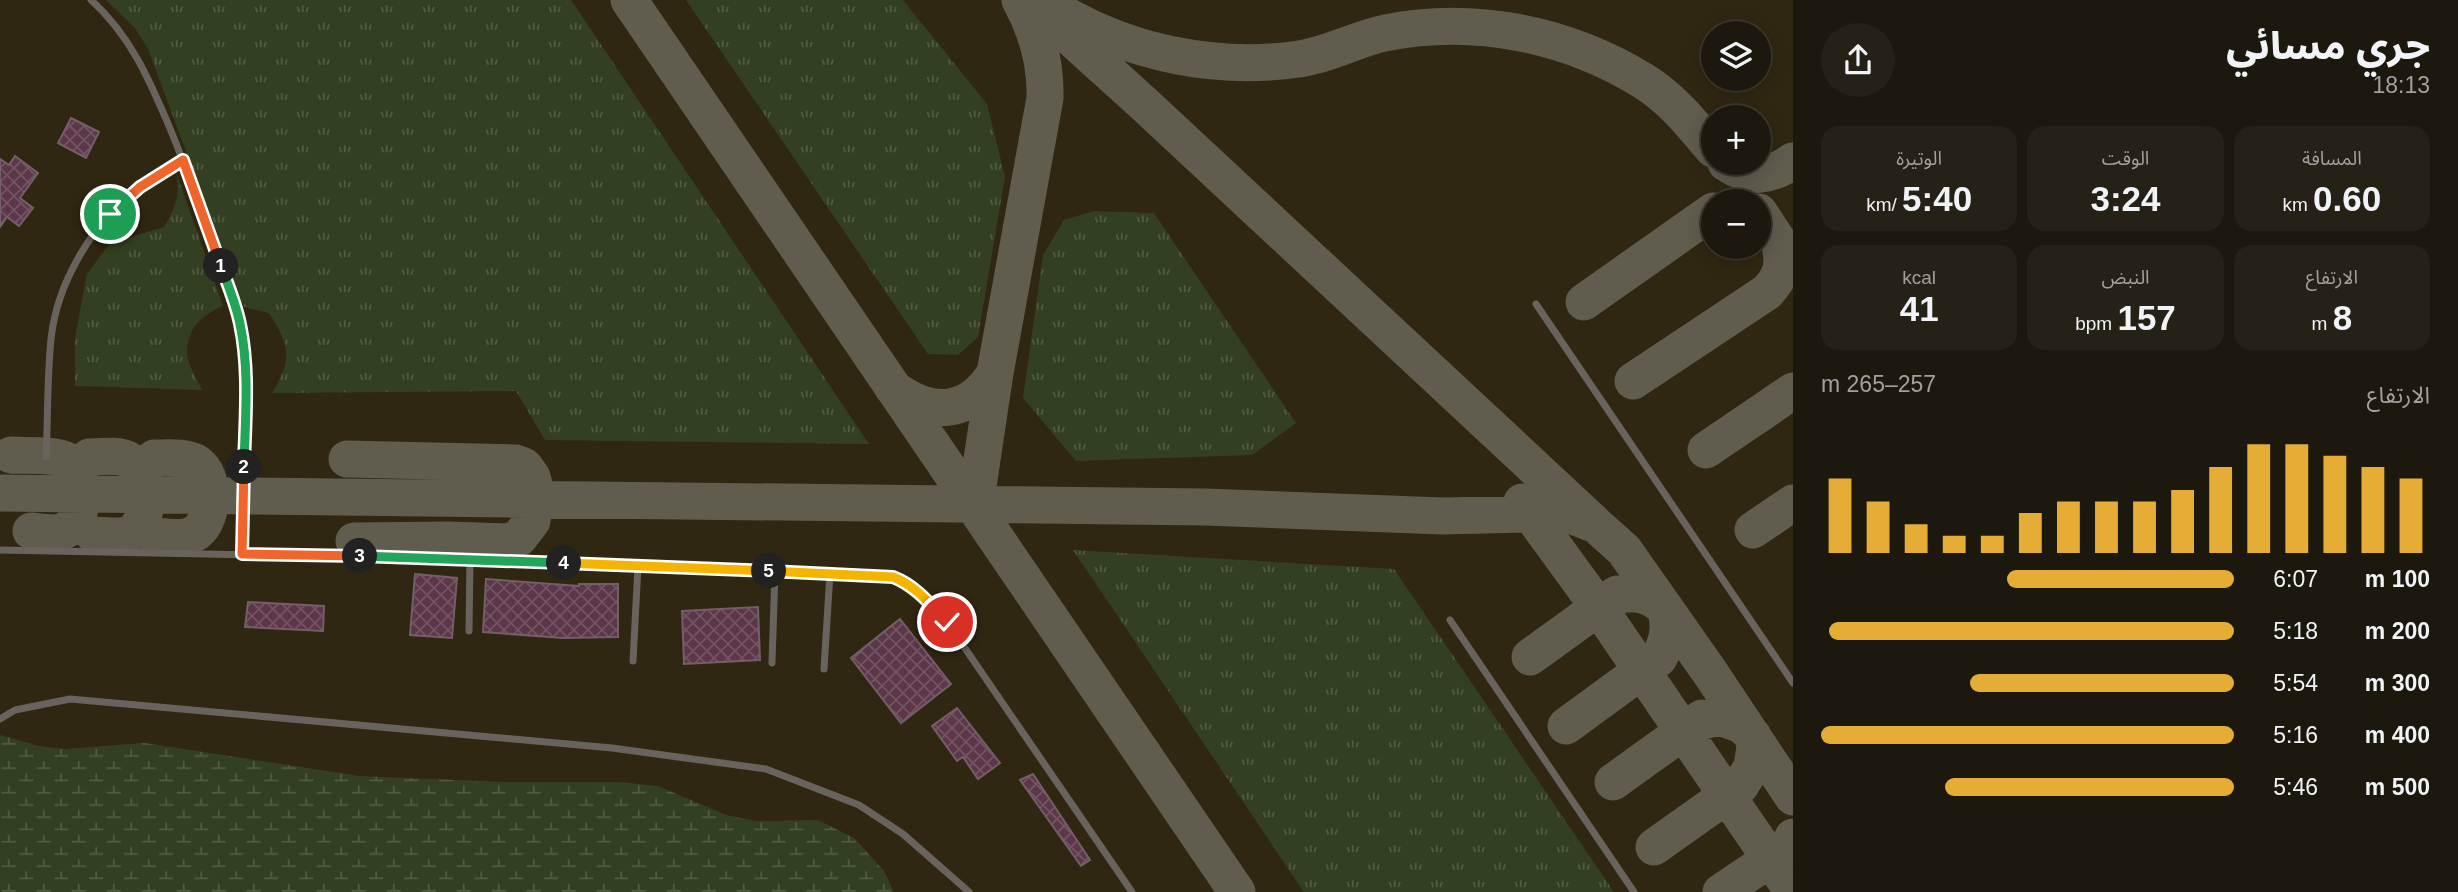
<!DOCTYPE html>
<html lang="ar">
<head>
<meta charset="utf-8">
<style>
	:root { --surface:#1c180d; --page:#252116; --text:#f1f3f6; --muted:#a0a09d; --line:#3a372e; --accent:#e5ad35 }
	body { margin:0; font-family:Helvetica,"Noto Sans Arabic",sans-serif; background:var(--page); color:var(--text); direction:rtl; height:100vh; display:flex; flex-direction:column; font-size:26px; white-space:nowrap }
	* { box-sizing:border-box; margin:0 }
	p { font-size:23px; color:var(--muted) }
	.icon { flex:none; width:38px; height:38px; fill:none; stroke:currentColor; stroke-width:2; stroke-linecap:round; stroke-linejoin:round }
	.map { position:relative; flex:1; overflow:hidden; direction:ltr }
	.side { display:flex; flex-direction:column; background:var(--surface); width:665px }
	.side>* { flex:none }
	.buttons { position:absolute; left:1701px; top:21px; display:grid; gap:14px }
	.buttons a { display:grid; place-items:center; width:70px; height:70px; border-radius:50%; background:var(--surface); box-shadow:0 4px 18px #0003,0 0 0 2px var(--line); font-size:35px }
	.pin { position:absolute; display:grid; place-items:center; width:60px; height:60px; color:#fff; margin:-30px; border:4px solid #fff; border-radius:50%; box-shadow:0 2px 7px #0007 }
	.km { position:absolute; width:35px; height:35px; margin:-18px; border-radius:50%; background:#222; color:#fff; font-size:19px; line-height:35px; text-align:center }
	.round { display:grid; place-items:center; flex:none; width:74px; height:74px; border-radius:37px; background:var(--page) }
	.headline { display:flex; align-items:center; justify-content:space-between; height:119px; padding:0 28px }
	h1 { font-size:38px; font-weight:800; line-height:52px }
	.figures { display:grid; grid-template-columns:repeat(3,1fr); gap:10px; height:119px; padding:7px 28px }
	.figures div { display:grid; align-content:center; border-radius:18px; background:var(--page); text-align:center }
	.figures b { font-size:35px; font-weight:800 }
	.figures small { font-size:19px; font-weight:400 }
	.figures p { font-size:19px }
	.chart { height:196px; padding:14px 28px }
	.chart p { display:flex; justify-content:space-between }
	.chart svg { width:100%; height:126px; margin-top:7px; stroke:var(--accent); stroke-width:6 }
	ul { padding:0 28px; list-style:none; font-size:23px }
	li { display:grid; grid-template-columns:112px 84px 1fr; align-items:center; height:52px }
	li i { height:18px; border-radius:9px; background:var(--accent) }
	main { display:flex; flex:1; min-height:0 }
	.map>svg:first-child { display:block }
</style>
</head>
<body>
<main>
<section class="side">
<div class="headline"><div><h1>جري مسائي</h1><p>18:13</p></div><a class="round"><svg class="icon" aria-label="share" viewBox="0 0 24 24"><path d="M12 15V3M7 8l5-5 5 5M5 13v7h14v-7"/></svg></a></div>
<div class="figures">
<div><p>المسافة</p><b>0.60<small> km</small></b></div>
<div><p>الوقت</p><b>3:24</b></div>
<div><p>الوتيرة</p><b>5:40<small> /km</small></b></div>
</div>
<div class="figures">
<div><p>الارتفاع</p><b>8<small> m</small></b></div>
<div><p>النبض</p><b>157<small> bpm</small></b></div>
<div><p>kcal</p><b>41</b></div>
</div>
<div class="chart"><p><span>الارتفاع</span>257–265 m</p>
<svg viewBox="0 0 160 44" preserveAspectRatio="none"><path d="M5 44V18M15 44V26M25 44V34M35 44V38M45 44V38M55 44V30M65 44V26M75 44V26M85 44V26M95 44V22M105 44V14M115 44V6M125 44V6M135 44V10M145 44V14M155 44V18"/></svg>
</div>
<ul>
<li><b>100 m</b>6:07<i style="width:55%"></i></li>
<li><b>200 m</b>5:18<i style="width:98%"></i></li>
<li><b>300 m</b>5:54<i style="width:64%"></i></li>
<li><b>400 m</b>5:16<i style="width:100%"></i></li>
<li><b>500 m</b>5:46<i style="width:70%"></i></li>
</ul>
</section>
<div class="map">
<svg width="1793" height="892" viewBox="0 0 1793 892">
	<defs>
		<pattern id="grass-tufts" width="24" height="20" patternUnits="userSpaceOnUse" patternTransform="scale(1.75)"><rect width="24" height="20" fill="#333f21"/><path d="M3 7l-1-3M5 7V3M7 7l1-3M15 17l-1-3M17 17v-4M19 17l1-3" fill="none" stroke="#515b41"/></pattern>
		<pattern id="wetland-marsh" width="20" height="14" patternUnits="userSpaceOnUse" patternTransform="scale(1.75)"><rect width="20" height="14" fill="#333f21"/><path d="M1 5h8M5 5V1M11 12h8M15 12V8" fill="none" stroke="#515b41"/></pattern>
		<pattern id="building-cross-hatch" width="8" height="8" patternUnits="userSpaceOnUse" patternTransform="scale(1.75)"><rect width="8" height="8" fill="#5c3649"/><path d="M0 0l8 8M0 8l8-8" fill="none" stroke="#745363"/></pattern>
	</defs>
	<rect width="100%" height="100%" fill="#252011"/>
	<path fill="#2f2711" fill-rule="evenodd" d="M0 0H1793V892H0ZM1713 33H1759V79H1713ZM1713 117H1759V163H1713ZM1713 201H1759V247H1713Z"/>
	<path fill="url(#grass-tufts)" d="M106 0H571L869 444 545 440 516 391 272 393C293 359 290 346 269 313L244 307 148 49 135 28Z
		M686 0H903L987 104 1005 177 978 337 958 355 928 354Z
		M176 172 223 306C202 315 187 328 187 353 187 364 198 380 202 390L75 386V338L87 274 110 243 164 227C175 209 181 194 176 172Z
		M1094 211 1154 213 1296 423 1252 455 1076 461 1023 398 1043 255 1064 220Z
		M1073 550 1394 569 1614 892H1304Z"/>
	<path fill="url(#wetland-marsh)" d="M0 735 39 746 64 749 144 743 360 776 503 782H619L658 786 726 815 756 821 818 820 854 838 884 871 894 892H0Z"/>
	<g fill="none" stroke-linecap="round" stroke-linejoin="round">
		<path stroke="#605c4e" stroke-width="37" d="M629 0 1237 892
			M1029 0 1143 103 1593 522
			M1059 11C1129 53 1217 71 1299 59 1329 55 1356 39 1385 33 1474 15 1568 34 1645 82 1672 99 1693 125 1713 149
			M1726 163C1751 180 1769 177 1793 161
			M1759 212 1791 261
			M1584 302 1713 211
			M1633 381 1767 292C1782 276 1785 264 1779 242
			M893 388C932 417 969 415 995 373
			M1706 450 1793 391
			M11 455C25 456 55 454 66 460 88 472 87 520 64 531 55 535 41 532 31 531
			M89 457C101 457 117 454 127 459 151 470 152 516 133 532 124 539 105 535 94 535
			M347 459 516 463 524 466 532 477 535 488 532 521 519 538 507 542 448 540 354 541
			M0 493 1205 507 1443 516 1565 513 1596 525 1624 550 1709 671 1793 797
			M1522 502 1599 608 1793 892
			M975 506 995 373 1045 98C1046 62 1037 31 1020 0
			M1753 530 1793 503
			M154 536C168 537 185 541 197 532 214 519 216 476 197 463 186 456 167 458 154 458
			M1530 657 1617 594
			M1566 726 1659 658C1668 640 1671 627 1665 608 1650 594 1635 591 1615 596
			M1613 782 1702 718
			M1654 847 1740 786 1752 767 1755 746 1753 736 1742 725 1719 717 1699 722
			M1721 892 1788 847 1793 837"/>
	</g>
	<path fill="url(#building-cross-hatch)" stroke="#725f68" stroke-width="2" d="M71 118 99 132 86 158 58 143Z
		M15 156 38 173 20 198 33 208 19 226 7 217 0 227V159L9 165Z
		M415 574 457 578 452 638 410 635Z
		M486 579 579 586V584H618V637L563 638 483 632Z
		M248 602 324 606 323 631 245 627Z
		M758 607 760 660 684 664 682 611Z
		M900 619 951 684 901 723 851 658Z
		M957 708 1000 763 978 779 963 757 957 761 932 726Z
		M1033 774 1090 860 1081 866 1020 780Z"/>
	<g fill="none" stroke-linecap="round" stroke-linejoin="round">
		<path stroke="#68645d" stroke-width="7" d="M91 0C130 35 149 79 169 126 193 184 213 243 234 302 255 379 244 474 242 554
			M1536 304 1793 683
			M46 457C48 418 47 378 51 339 57 282 93 223 137 189 151 178 168 169 183 160
			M0 550 470 559 893 577C916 586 930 604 947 622L1132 892
			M1450 620 1634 892
			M469 631 470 559
			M633 661 638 566
			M772 663 775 571
			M824 669 830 573
			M0 719 15 710 70 699 612 748 766 769 859 805 903 834 969 892"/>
	</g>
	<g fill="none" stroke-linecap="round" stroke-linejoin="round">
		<g stroke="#fff" stroke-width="14">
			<path id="split-1" d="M110 214 140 187 183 160 221 266"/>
		</g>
		<g stroke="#fff" stroke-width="14">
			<path id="split-2" d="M221 266C228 285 236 304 240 324 250 371 245 420 244 467"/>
		</g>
		<g stroke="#fff" stroke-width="14">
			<path id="split-3" d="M244 467 242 554 360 556"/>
		</g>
		<g stroke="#fff" stroke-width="14">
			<path id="split-4" d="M360 556 564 563"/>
		</g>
		<g stroke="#fff" stroke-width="14">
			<path id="split-5" d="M564 563 769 571"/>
		</g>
		<g stroke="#fff" stroke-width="14">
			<path id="split-6" d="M769 571 893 577C916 586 930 604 947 622"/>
		</g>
		<use href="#split-1" stroke="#f0652b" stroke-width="9"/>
		<use href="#split-2" stroke="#22a559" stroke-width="9"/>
		<use href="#split-3" stroke="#f0652b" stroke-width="9"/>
		<use href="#split-4" stroke="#22a559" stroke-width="9"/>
		<use href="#split-5" stroke="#f5b400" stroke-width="9"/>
		<use href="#split-6" stroke="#f5b400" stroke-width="9"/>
	</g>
</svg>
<div class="buttons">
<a><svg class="icon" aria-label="layers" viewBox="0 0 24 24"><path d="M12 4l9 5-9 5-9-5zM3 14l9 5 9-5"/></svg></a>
<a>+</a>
<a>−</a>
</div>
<div class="pin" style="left:110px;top:214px;background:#1e9e55"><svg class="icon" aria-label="arrive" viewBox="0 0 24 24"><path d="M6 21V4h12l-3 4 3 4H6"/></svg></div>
<div class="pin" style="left:947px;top:622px;background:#d93025"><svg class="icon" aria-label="check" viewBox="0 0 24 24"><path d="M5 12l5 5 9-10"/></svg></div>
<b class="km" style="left:221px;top:266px">1</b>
<b class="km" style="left:244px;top:467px">2</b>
<b class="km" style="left:360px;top:556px">3</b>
<b class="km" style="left:564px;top:563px">4</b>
<b class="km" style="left:769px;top:571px">5</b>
</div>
</main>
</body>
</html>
